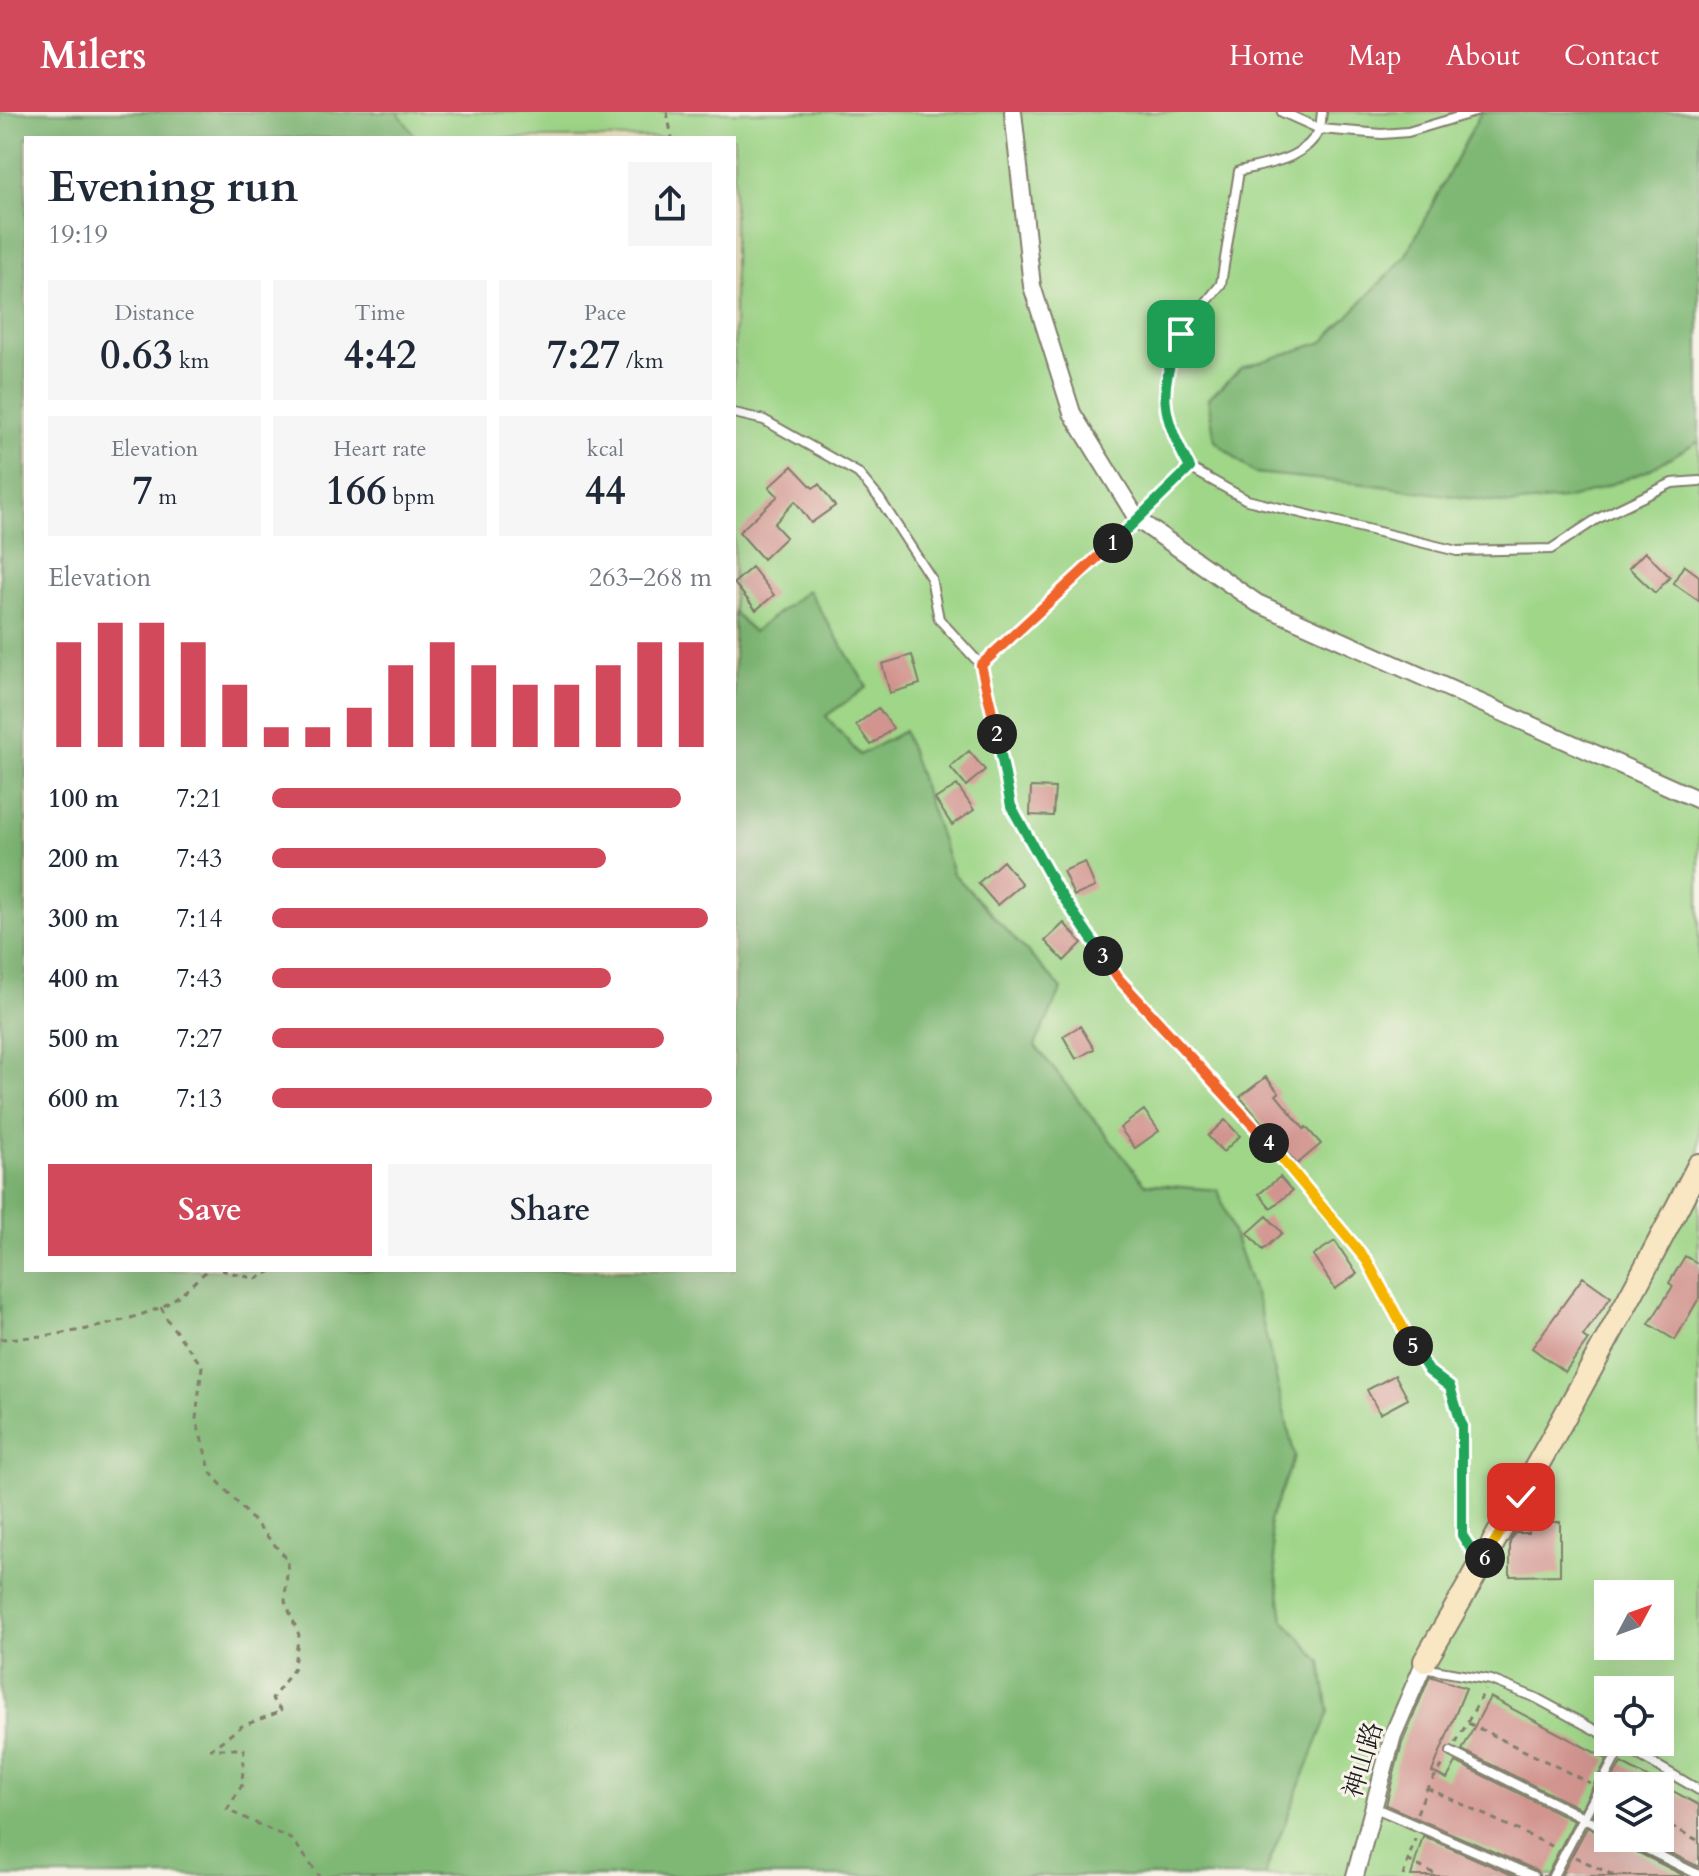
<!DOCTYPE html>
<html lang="en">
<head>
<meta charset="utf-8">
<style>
	:root { --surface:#fff; --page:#f6f6f7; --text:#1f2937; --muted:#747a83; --accent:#d1495b }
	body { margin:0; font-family:Cardo,"Noto Serif SC",serif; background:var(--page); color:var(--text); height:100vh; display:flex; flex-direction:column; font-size:30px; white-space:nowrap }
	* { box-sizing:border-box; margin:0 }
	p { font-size:26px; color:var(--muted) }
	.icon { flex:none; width:44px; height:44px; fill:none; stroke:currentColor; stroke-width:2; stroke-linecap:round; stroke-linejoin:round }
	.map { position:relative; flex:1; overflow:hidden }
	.details { position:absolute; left:24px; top:24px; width:712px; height:1136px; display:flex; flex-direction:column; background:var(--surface); border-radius:0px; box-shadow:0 8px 32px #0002 }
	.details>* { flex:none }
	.needle { width:52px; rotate:49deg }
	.controls { position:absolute; left:1594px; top:1468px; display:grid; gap:16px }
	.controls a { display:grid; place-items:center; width:80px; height:80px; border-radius:0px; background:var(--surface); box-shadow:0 8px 32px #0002; font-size:40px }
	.pin { position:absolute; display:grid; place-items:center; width:68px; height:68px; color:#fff; margin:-34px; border-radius:16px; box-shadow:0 4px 12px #0006 }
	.km { position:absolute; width:40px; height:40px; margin:-20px; border-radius:50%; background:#222; color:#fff; font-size:22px; line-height:40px; text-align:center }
	.round { display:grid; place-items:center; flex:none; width:84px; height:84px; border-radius:0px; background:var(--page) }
	.overview { display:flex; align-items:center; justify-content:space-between; height:136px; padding:0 24px }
	h1 { font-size:44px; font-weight:800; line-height:60px }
	.metrics { display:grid; grid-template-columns:repeat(3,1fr); gap:12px; height:136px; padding:8px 24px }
	.metrics div { display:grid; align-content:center; border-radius:0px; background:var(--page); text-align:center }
	.metrics b { font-size:40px; font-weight:800 }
	.metrics small { font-size:22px; font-weight:400 }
	.metrics p { font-size:22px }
	.chart { height:224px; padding:16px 24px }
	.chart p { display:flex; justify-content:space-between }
	.chart svg { width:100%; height:144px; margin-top:8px; stroke:var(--accent); stroke-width:6 }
	.cta { display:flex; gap:16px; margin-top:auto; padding:16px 24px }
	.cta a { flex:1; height:92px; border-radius:0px; background:var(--accent); color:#fff; font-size:32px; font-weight:800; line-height:92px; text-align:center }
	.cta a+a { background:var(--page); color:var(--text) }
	ul { padding:0 24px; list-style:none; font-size:26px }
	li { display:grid; grid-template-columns:128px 96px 1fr; align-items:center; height:60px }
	li i { height:20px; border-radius:10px; background:var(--accent) }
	header { display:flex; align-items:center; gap:48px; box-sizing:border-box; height:112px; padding:0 40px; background:var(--accent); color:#fff }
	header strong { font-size:38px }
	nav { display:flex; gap:44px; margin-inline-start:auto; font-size:28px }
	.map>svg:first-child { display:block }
</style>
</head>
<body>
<header>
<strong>Milers</strong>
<nav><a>Home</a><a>Map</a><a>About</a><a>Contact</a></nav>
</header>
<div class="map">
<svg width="1699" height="1764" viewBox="0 0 1699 1764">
	<rect width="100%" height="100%" fill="#f7f3e8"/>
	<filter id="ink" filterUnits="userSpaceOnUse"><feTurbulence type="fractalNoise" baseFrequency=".0125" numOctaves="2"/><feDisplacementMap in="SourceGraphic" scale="16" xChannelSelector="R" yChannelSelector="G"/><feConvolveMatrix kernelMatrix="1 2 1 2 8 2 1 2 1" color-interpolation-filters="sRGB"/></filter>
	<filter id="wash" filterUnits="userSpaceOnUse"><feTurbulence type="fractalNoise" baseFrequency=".006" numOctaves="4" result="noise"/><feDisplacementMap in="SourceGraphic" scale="32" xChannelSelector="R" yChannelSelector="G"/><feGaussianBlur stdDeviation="1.8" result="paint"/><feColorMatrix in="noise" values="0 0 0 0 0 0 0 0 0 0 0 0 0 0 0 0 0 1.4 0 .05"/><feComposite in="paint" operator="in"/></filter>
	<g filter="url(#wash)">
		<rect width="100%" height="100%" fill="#e9e0be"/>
		<path fill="#9fd688" stroke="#5e7952" stroke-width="2" fill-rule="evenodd" d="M0 0H1699V1764H0ZM26 26H734V1158H26ZM1608 1482H1660V1534H1608ZM1608 1578H1660V1630H1608ZM1608 1674H1660V1726H1608Z"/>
		<path fill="#7fb774" stroke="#4e6a48" stroke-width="2" d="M0 0H398L416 26H26V1158H734V500L753 520 808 478 867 575 826 604 860 643 904 619 953 761 1062 877 1035 933 1145 1072 1218 1078 1258 1191 1295 1345 1269 1409 1283 1507 1321 1550 1329 1600 1264 1764H0Z
			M1481 0H1699V329L1647 359 1574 386 1510 392 1374 373 1254 361 1215 329 1208 287 1241 256 1323 230 1405 145Z"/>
		<g id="blocks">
			<path fill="#d2948f" d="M792 354 813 376 819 372 835 394 811 411 795 389 774 412 786 425 763 447 739 420 778 384 769 375Z
				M1645 440 1670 465 1655 481 1629 456Z
				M1684 453 1699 464V489L1673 471Z
				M752 455 774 483 756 498 734 471Z
				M912 543 920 572 890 581 882 552Z
				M878 596 893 616 871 633 856 613Z
				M969 639 985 658 966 674 950 655Z
				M957 673 974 698 952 713 935 687Z
				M1031 675 1055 676 1053 704 1030 703Z
				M1003 749 1022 772 997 793 978 771Z
				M1085 750 1095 775 1074 784 1063 759Z
				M1064 811 1082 831 1064 849 1045 829Z
				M1080 914 1094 937 1076 947 1063 924Z
				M1266 965 1279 981 1276 983 1304 1017 1306 1015 1321 1032 1297 1052 1240 985Z
				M1144 998 1159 1019 1135 1036 1120 1016Z
				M1225 1008 1240 1024 1223 1040 1208 1024Z
				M1280 1065 1292 1079 1271 1096 1259 1082Z
				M1267 1104 1282 1121 1263 1138 1248 1121Z
				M1335 1129 1357 1162 1335 1177 1313 1143Z
				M1685 1144 1699 1152V1186L1675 1228 1649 1212 1673 1174 1669 1171Z
				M1583 1165 1611 1185 1583 1224 1588 1228 1565 1260 1532 1236Z
				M1395 1263 1408 1287 1380 1302 1367 1278Z
				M1529 1410H1560V1463L1510 1464V1430L1515 1421H1529Z
				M1430 1564 1466 1576 1432 1660 1447 1667 1456 1650 1574 1709 1546 1764H1540L1536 1758 1386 1693 1402 1631Z
				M1490 1585 1607 1647 1581 1697 1462 1638Z
				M1621 1651 1699 1693V1755L1640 1726H1660V1674H1608Z
				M1608 1675V1710L1593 1703Z
				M1587 1715 1608 1726H1617L1621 1732 1685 1764H1561Z
				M1423 1724 1515 1764H1411Z"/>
		</g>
	</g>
	<g filter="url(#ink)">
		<use href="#blocks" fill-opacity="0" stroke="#827e6d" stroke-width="2"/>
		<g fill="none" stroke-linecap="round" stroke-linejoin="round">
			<g stroke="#827e6d" stroke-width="12">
				<path id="service" d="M1282 0 1320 17C1304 48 1270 51 1239 59L1221 172 1181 222 1167 258 1164 280 1170 318 1190 356 1247 388 1457 439 1551 437 1597 407 1672 371 1699 369
					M1322 0 1320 17 1382 22 1408 20 1475 0
					M734 301 764 308 858 361 879 386 931 466 939 507 981 553
					M1190 356 1138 408 981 553 1011 694 1056 775 1119 867 1274 1037 1367 1149 1429 1259 1450 1275 1462 1314V1423L1478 1449
					M1423 1556 1491 1568 1536 1586 1608 1625
					M1620 1632 1699 1678
					M1451 1640 1608 1718
					M1373 1695 1533 1764
					M1624 1726 1699 1763
					M1553 1764 1622 1633"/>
			</g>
			<g stroke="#827e6d" stroke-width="20">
				<path id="minor" d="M1013 0 1032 174 1072 301 1138 408 1257 491 1699 688
					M1355 1764 1393 1623 1425 1549"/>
			</g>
			<g stroke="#827e6d" stroke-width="26">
				<path id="secondary" d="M1425 1549C1520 1386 1613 1222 1699 1053"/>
			</g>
			<path stroke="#827e6d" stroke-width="3" stroke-dasharray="6 6" stroke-linecap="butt" d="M667 0 672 26
				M221 1158 256 1167 274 1158
				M161 1195 168 1209 202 1254 196 1307 211 1361 288 1448 285 1489 299 1523 293 1558 272 1587 282 1599 242 1614 211 1637H244L242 1673 227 1698 293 1728 319 1764
				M0 1227C53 1225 109 1216 159 1196 176 1189 193 1170 208 1158
				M1468 1611 1590 1671
				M1456 1631 1485 1578
				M1427 1676 1554 1735
				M1417 1701 1427 1676 1444 1651
				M1660 1708 1699 1729
				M1575 1745 1615 1764
				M1407 1748 1439 1764
				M1403 1764 1415 1727"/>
			<use href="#service" stroke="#fff" stroke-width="8"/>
			<use href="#minor" stroke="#fff" stroke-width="16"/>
			<use href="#secondary" stroke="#f9e7c3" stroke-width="22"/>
		</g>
	</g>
	<g fill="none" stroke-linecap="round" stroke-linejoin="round" filter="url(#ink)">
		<g stroke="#fff" stroke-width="16">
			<path id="split-1" d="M1113 431 1190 356C1161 302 1157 280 1181 222"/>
		</g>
		<g stroke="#fff" stroke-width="16">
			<path id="split-2" d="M997 622 981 553 1113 431"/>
		</g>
		<g stroke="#fff" stroke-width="16">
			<path id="split-3" d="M997 622 1011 694 1056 775 1103 844"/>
		</g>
		<g stroke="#fff" stroke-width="16">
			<path id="split-4" d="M1103 844 1119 867 1269 1031"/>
		</g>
		<g stroke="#fff" stroke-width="16">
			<path id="split-5" d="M1269 1031 1367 1149 1413 1234"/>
		</g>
		<g stroke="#fff" stroke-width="16">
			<path id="split-6" d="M1413 1234 1429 1259 1450 1275 1462 1314V1423L1481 1453 1485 1446"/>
		</g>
		<g stroke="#fff" stroke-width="16">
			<path id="split-7" d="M1485 1446 1521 1385"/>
		</g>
		<use href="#split-1" stroke="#22a559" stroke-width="10"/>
		<use href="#split-2" stroke="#f0652b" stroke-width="10"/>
		<use href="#split-3" stroke="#22a559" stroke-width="10"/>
		<use href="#split-4" stroke="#f0652b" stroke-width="10"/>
		<use href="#split-5" stroke="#f5b400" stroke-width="10"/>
		<use href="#split-6" stroke="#22a559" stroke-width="10"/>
		<use href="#split-7" stroke="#f5b400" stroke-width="10"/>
	</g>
	<g text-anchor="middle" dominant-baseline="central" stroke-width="6" stroke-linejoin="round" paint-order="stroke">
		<g font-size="26" fill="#1c1c1c" stroke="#f7f3e8">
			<text transform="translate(1363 1648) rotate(-73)">神山路</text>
		</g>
	</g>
</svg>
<div class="controls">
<a><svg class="needle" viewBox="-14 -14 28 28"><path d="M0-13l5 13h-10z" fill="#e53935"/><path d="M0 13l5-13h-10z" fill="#747a83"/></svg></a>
<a><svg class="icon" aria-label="locate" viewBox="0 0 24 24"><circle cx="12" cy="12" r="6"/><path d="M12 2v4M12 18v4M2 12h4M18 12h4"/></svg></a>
<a><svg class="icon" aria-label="layers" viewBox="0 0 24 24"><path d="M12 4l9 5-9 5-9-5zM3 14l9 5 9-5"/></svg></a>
</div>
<div class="pin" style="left:1181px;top:222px;background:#1e9e55"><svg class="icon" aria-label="arrive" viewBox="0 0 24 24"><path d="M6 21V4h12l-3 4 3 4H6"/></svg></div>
<div class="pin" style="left:1521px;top:1385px;background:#d93025"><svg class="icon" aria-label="check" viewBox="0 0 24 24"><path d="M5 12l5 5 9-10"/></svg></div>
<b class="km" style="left:1113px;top:431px">1</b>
<b class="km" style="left:997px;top:622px">2</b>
<b class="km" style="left:1103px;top:844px">3</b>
<b class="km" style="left:1269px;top:1031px">4</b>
<b class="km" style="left:1413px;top:1234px">5</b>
<b class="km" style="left:1485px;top:1446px">6</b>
<section class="details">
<div class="overview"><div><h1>Evening run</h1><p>19:19</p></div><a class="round"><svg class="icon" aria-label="share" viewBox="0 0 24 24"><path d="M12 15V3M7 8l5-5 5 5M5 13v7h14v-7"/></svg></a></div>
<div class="metrics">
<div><p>Distance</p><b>0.63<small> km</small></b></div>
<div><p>Time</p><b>4:42</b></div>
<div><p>Pace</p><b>7:27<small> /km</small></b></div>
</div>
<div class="metrics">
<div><p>Elevation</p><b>7<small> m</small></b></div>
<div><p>Heart rate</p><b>166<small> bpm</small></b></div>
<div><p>kcal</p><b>44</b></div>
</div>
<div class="chart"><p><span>Elevation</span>263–268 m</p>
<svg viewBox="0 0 160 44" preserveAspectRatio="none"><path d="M5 44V12M15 44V6M25 44V6M35 44V12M45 44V25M55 44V38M65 44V38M75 44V32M85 44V19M95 44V12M105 44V19M115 44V25M125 44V25M135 44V19M145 44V12M155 44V12"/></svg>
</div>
<ul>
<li><b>100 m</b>7:21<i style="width:93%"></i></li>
<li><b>200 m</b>7:43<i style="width:76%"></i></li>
<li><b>300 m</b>7:14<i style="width:99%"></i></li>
<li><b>400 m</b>7:43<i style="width:77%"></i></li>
<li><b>500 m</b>7:27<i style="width:89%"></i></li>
<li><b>600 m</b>7:13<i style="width:100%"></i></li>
</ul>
<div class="cta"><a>Save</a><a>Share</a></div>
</section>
</div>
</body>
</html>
